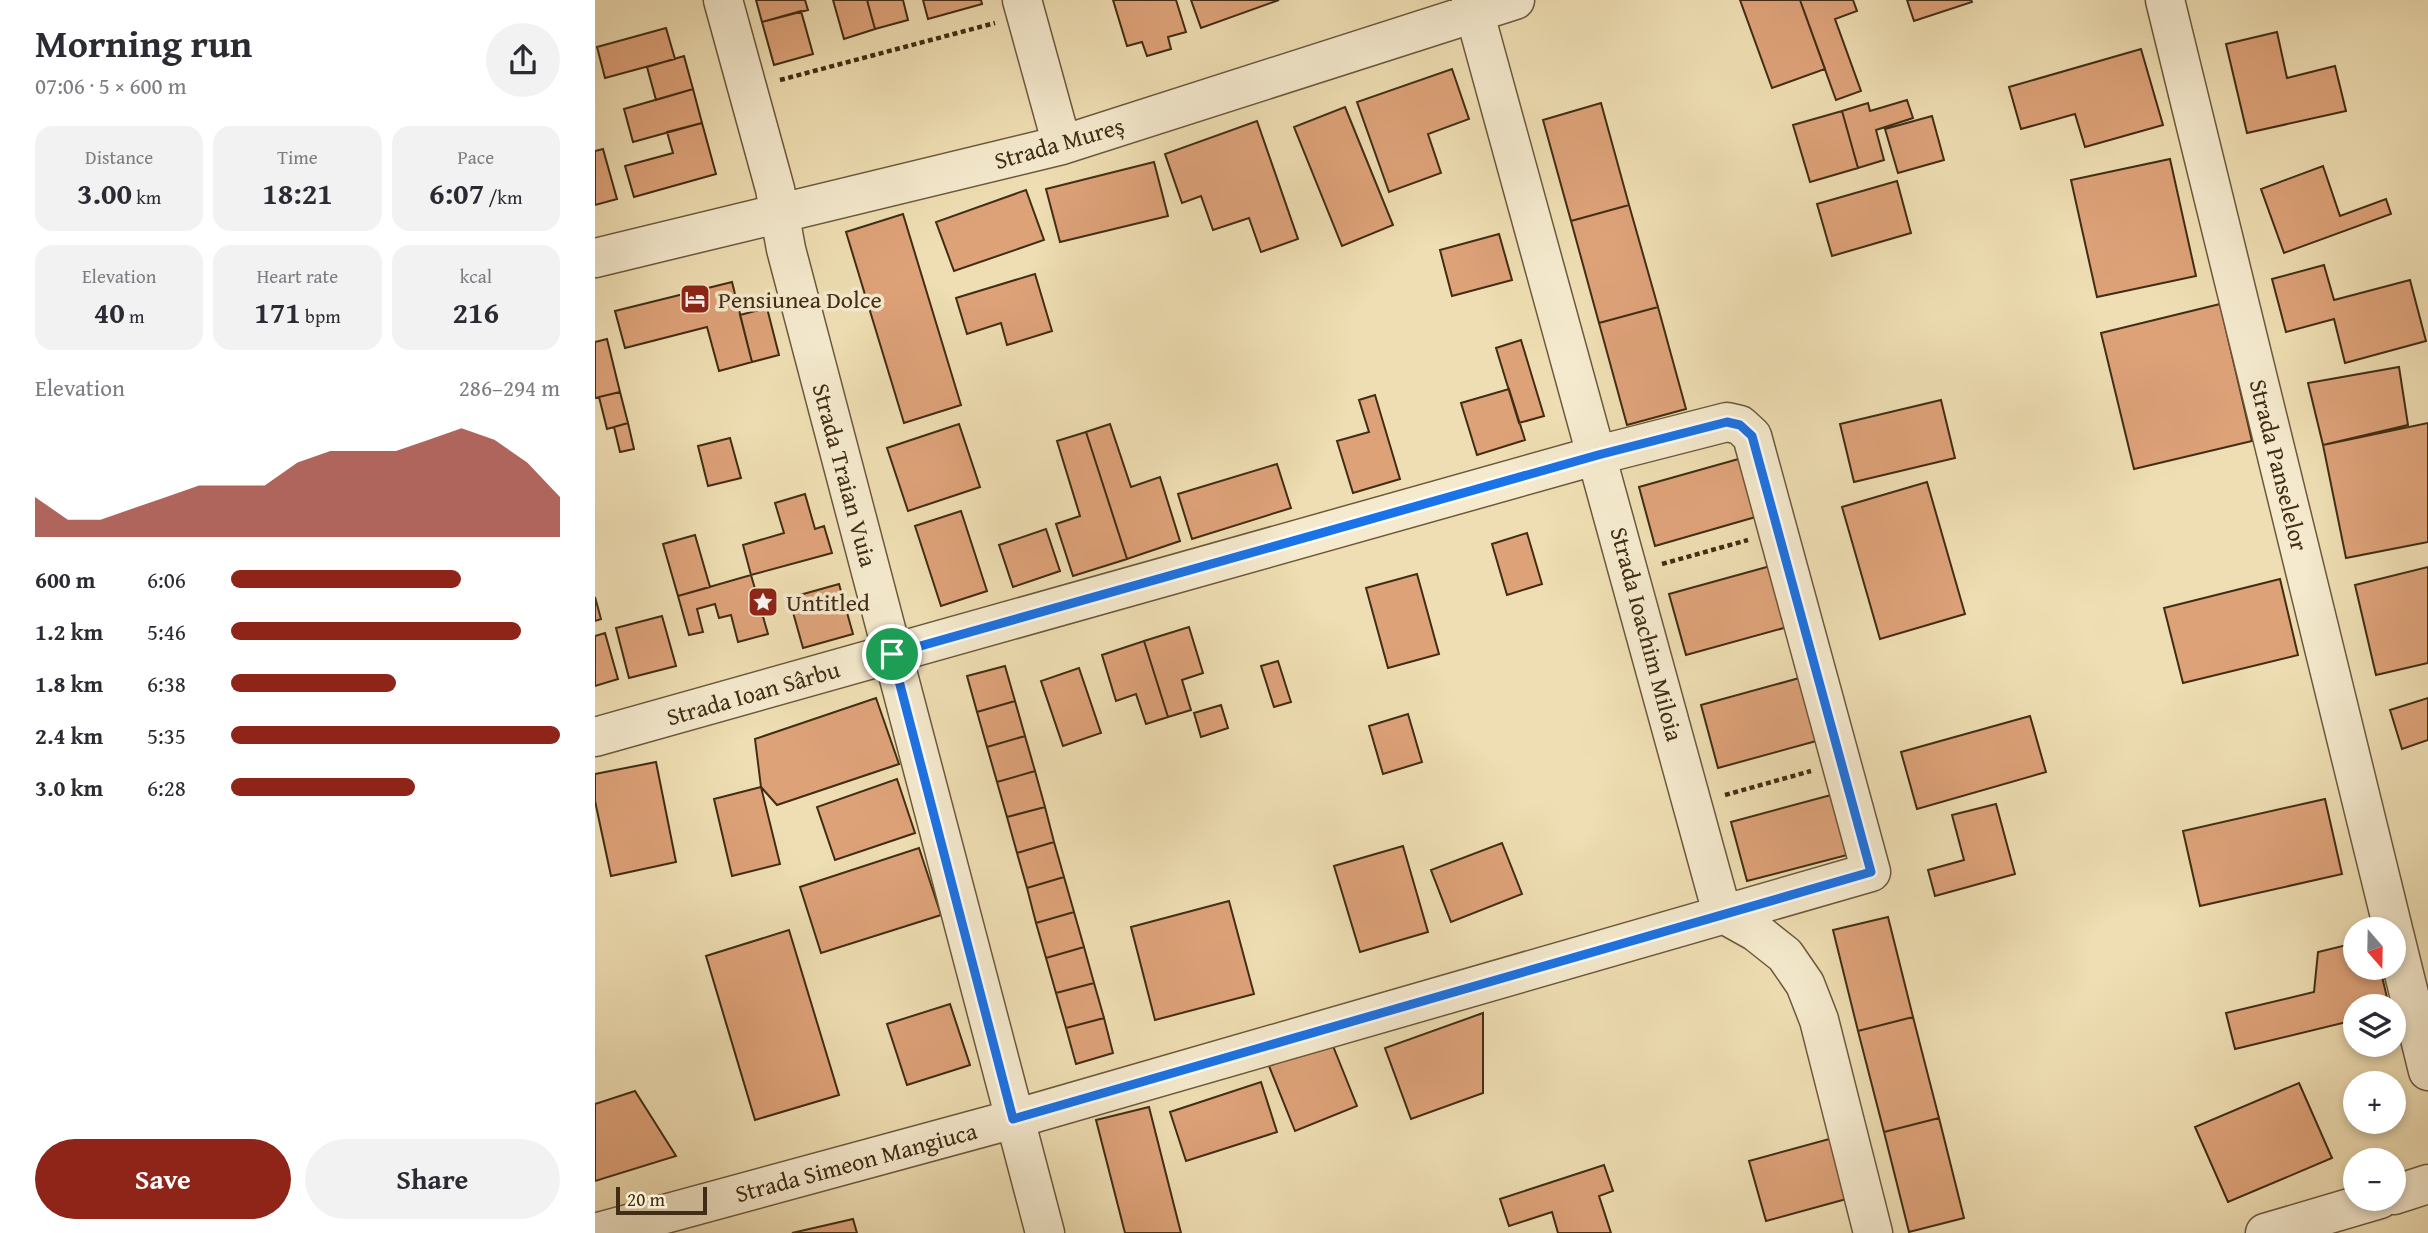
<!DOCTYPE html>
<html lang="en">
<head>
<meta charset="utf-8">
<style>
	:root { --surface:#fff; --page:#f2f2f3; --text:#2b2b33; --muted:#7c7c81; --accent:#8f2418 }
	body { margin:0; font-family:"Gentium Book Plus",serif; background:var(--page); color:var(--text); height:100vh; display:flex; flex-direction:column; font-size:26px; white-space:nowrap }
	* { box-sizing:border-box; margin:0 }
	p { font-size:23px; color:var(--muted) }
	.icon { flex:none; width:38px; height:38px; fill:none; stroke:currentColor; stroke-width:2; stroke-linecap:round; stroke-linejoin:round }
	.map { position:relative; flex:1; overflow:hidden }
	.sheet { display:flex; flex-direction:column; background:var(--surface); width:595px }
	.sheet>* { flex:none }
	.needle { width:46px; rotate:160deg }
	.controls { position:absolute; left:1748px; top:917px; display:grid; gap:14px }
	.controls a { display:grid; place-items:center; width:63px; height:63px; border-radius:50%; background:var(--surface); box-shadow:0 4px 10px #0003; font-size:35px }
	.scale { position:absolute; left:21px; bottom:18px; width:91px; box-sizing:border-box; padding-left:7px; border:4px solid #412d15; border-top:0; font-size:19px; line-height:24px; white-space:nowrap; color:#412d15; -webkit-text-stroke:5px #f5eace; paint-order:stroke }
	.pin { position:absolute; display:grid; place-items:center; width:60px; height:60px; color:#fff; margin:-30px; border:4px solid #fff; border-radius:50%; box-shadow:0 2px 7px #0007 }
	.round { display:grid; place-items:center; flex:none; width:74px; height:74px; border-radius:37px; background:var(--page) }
	.summary { display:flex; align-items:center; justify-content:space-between; height:119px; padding:0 35px }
	h1 { font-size:38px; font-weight:700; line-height:52px }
	.figures { display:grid; grid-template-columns:repeat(3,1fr); gap:10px; height:119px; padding:7px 35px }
	.figures div { display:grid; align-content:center; border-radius:18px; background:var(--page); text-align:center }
	.figures b { font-size:30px; font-weight:700 }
	.figures small { font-size:19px; font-weight:400 }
	.figures p { font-size:19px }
	.chart { height:196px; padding:14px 35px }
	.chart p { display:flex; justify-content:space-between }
	.chart svg { width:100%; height:126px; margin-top:7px; fill:var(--accent); opacity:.7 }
	.action { display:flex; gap:14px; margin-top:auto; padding:14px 35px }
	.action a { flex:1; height:80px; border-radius:42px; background:var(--accent); color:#fff; font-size:28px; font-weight:700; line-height:80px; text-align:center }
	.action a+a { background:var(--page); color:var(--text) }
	ul { padding:0 35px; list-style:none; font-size:23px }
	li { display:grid; grid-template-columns:112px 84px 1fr; align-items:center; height:52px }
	li i { height:18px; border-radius:9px; background:var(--accent) }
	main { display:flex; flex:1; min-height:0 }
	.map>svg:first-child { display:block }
</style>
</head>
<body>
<main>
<section class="sheet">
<div class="summary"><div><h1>Morning run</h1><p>07:06 · 5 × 600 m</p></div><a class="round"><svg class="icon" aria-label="share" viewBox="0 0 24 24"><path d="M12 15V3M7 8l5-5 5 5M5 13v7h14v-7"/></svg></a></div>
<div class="figures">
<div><p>Distance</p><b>3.00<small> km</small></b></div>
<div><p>Time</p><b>18:21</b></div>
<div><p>Pace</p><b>6:07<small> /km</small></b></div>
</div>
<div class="figures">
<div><p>Elevation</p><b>40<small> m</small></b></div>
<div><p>Heart rate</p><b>171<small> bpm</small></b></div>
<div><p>kcal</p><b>216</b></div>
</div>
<div class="chart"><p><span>Elevation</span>286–294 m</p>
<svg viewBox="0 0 160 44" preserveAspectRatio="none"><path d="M0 44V30L10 38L20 38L30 34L40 30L50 26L60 26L70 26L80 18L90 14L100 14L110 14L120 10L130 6L140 10L150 18L160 30V44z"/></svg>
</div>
<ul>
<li><b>600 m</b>6:06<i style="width:70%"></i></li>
<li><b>1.2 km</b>5:46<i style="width:88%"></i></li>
<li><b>1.8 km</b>6:38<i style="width:50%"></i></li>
<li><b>2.4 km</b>5:35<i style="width:100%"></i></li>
<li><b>3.0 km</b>6:28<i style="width:56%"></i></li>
</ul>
<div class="action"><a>Save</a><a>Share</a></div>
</section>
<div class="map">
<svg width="1833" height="1233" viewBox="0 0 1833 1233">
	<rect width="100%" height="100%" fill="#efdeb3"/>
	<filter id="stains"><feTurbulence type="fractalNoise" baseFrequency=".00286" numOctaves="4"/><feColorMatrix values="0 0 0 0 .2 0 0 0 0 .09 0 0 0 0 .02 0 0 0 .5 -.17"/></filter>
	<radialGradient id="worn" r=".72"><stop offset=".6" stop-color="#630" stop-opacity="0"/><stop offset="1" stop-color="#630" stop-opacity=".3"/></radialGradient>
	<path fill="#dea279" stroke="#412d15" stroke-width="2" d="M161 0H210L213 10 167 22Z
		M238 0H272L280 29 249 39Z
		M272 0H308L313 20 280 29Z
		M328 0H386L387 4 333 19Z
		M518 0H581L591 32 573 37 576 49 552 56 547 42 532 46Z
		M596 0H684L606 28Z
		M1145 0H1205L1230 69 1177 88Z
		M1205 0H1258L1262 11 1240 19 1266 91 1241 100Z
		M1312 0H1376L1377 2 1319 21Z
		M206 11 218 54 179 65 167 22Z
		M71 28 80 59 10 78 2 47Z
		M1682 32 1692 78 1740 66 1751 111 1652 133 1631 44Z
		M1546 49 1568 125 1490 147 1480 114 1426 129 1414 87Z
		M89 56 98 89 61 100 52 67Z
		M857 69 874 119 833 134 846 173 794 192 762 102Z
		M98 89 107 123 38 142 29 109Z
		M1312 100 1318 118 1281 130 1289 160 1263 168 1247 111 1273 103 1275 111Z
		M1006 103 1034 205 976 221 948 120Z
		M750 107 798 225 747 246 699 127Z
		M1247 111 1263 168 1215 182 1198 125Z
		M1337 116 1349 160 1303 173 1290 129Z
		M662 121 703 239 666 252 654 218 618 230 606 196 587 203 570 154Z
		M107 123 121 174 39 197 30 166 78 153 72 132Z
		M8 149 22 199 0 205V151Z
		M1575 159 1601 276 1502 297 1476 180Z
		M559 162 573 216 465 242 451 189Z
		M1728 166 1745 216 1791 199 1796 214 1689 253 1666 189Z
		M1302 181 1316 233 1237 256 1222 204Z
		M431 190 449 240 359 271 341 222Z
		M1034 205 1063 307 1004 323 976 221Z
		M308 214 366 405 309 423 251 232Z
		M904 234 917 280 857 296 845 250Z
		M1729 265 1739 300 1815 280 1831 341 1750 363 1739 319 1691 332 1677 279Z
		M440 274 457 331 412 345 406 323 372 334 361 298Z
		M137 282 157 362 124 371 112 327 30 348 20 311Z
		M1625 304 1657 441 1539 469 1506 333Z
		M1063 307 1091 409 1032 425 1004 323Z
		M172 308 184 355 157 362 145 315Z
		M12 339 25 392 0 398V342Z
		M926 340 949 416 924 423 901 348Z
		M1804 367 1813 425 1728 445 1713 383Z
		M914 389 930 440 882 455 866 403Z
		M25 392 33 423 12 429 4 397Z
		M780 395 805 479 758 493 742 441 774 432 764 400Z
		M1346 400 1360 458 1259 482 1245 424Z
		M33 423 39 449 25 452 19 427Z
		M1833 423V542L1751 558 1728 445Z
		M364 424 385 487 313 511 292 448Z
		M515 424 536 487 565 477 585 541 532 559 491 432Z
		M491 432 532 559 478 576 461 524 485 516 462 441Z
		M135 438 146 478 113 486 103 446Z
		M1147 458 1164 516 1060 546 1044 487Z
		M682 464 696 508 597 539 583 494Z
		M1332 482 1370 614 1285 639 1247 507Z
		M210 494 220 529 229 526 237 553 156 575 148 545 189 533 180 503Z
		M366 511 392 591 346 606 320 526Z
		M451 529 465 571 418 587 404 545Z
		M932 533 947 584 912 595 897 544Z
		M100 535 115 587 83 596 68 544Z
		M1179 565 1196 626 1091 655 1074 594Z
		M1833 567V663L1781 675 1760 585Z
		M822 574 844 654 793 668 771 588Z
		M156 575 173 634 143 642 136 615 124 618 120 604 102 609 108 632 94 635 83 596Z
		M1685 579 1703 655 1588 683 1569 608Z
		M244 584 258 634 208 648 194 598Z
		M0 597 6 619 0 621Z
		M67 616 81 666 34 678 21 628Z
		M594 627 608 673 587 680 596 710 573 717 549 641Z
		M10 633 23 679 0 686V636Z
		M549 641 573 717 551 724 541 694 521 701 507 655Z
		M683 661 696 702 679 707 666 666Z
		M410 666 420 701 382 712 372 676Z
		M484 668 506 733 468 746 446 681Z
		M1208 677 1225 740 1123 768 1106 705Z
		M281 698 304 764 182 805 166 787 160 739Z
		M1833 698V740L1807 749 1795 710Z
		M420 701 430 736 392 747 382 712Z
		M626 705 633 728 606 737 599 713Z
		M813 714 827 762 788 774 774 726Z
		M1435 716 1451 772 1322 809 1306 752Z
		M430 736 440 771 402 782 392 747Z
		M61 762 81 862 16 876 0 801V774Z
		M440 771 450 807 412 817 402 782Z
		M302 779 320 833 240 860 222 807Z
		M166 787 185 864 137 876 119 799Z
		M1236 795 1252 855 1152 881 1136 822Z
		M1730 799 1747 874 1605 906 1588 831Z
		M1401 804 1420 874 1340 896 1333 870 1369 860 1357 815Z
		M450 807 459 842 422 853 412 817Z
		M459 842 469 877 432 888 422 853Z
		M907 843 927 894 856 922 836 870Z
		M808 846 833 932 765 952 739 866Z
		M324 848 346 915 226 953 205 887Z
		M469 877 479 912 441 923 432 888Z
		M634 901 659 994 560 1020 536 927Z
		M479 912 489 947 451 958 441 923Z
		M1293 917 1318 1017 1263 1031 1238 930Z
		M194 930 244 1095 160 1120 111 956Z
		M1760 943V968H1785L1794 1006H1760V1020L1640 1049 1631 1013 1719 992 1723 952Z
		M489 947 499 983 461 993 451 958Z
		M499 983 509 1018 471 1028 461 993Z
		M355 1004 375 1065 312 1085 292 1024Z
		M888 1013V1093L816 1119 790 1048Z
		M1318 1017 1344 1118 1289 1132 1263 1031Z
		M509 1018 518 1053 481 1064 471 1028Z
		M736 1041 762 1106 700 1131 674 1066Z
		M666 1082 682 1132 591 1161 575 1112Z
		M1704 1083 1737 1158 1633 1202 1600 1127Z
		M40 1091 81 1156 0 1181V1104Z
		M554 1107 586 1233H530L501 1120Z
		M1344 1118 1369 1218 1314 1232 1289 1132Z
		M1238 1138 1255 1198 1171 1221 1154 1161Z
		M1009 1165 1018 1191 1004 1196 1016 1233H963L957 1212 914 1226 905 1199Z
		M258 1219 262 1233H197Z"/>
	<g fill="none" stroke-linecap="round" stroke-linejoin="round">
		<g stroke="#6c593c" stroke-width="41">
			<path id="minor" d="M128 0 180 189 191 249 450 1233
				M427 0 467 145
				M876 0 1127 913 1161 932 1190 955 1210 984 1224 1020 1278 1233
				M1570 0 1798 929
				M0 258 467 145 920 0
				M0 737 1003 455 1132 422 1145 425 1157 436 1276 872 419 1119 0 1233
				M1799 933 1833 1071
				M1799 1195 1833 1184
				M1670 1233 1785 1199"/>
		</g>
		<path stroke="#412d15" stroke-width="4.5" stroke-dasharray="5 3.5" stroke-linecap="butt" d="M185 80 400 23
			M1067 564 1153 540
			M1130 795 1216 771"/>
		<use href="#minor" stroke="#f5eace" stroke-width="38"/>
	</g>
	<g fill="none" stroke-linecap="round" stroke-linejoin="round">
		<g stroke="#fff" stroke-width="14">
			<path id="route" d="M1132 422 1145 425 1157 436 1276 872 418 1119 297 654 1003 455Z"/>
		</g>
		<use href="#route" stroke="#1a73e8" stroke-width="9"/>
	</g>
	<defs>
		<g id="hotel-square" transform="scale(1.575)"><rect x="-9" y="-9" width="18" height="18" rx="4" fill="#8f2418" stroke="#f5eace"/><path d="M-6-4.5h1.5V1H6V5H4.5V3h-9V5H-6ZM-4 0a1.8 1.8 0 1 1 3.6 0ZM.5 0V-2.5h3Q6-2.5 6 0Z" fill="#fff"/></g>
		<g id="sight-square" transform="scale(1.575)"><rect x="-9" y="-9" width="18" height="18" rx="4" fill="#8f2418" stroke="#f5eace"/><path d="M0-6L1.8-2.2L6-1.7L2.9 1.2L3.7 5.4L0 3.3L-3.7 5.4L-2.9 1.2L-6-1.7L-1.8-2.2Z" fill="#fff"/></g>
	</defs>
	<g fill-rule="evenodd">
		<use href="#hotel-square" x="100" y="299"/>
		<use href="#sight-square" x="168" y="602"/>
	</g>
	<g text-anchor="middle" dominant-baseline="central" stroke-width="7" stroke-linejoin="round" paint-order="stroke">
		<g font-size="24" fill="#412d15" stroke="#f5eace">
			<text transform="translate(464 143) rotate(-16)">Strada Mureș</text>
			<text transform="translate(1684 465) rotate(76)">Strada Panselelor</text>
			<text transform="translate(250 475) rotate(75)">Strada Traian Vuia</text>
			<text transform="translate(1052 634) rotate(75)">Strada Ioachim Miloia</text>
			<text transform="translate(158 693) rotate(-16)">Strada Ioan Sârbu</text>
			<text transform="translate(261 1162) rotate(-15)">Strada Simeon Mangiuca</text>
		</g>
		<g font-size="24" fill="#412d15" stroke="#f5eace" text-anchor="start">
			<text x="123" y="299">Pensiunea Dolce</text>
			<text x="191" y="602">Untitled</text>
		</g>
	</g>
	<rect width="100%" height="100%" filter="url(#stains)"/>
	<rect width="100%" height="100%" fill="url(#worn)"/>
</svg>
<div class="controls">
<a><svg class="needle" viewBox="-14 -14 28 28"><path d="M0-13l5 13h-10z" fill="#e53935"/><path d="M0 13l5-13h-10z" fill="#7c7c81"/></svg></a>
<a><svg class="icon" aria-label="layers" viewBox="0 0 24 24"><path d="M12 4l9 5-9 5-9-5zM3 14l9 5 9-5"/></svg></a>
<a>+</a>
<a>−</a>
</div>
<div class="scale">20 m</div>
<div class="pin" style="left:297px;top:654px;background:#1e9e55"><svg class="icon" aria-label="arrive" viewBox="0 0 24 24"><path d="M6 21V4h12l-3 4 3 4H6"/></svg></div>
</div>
</main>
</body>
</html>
